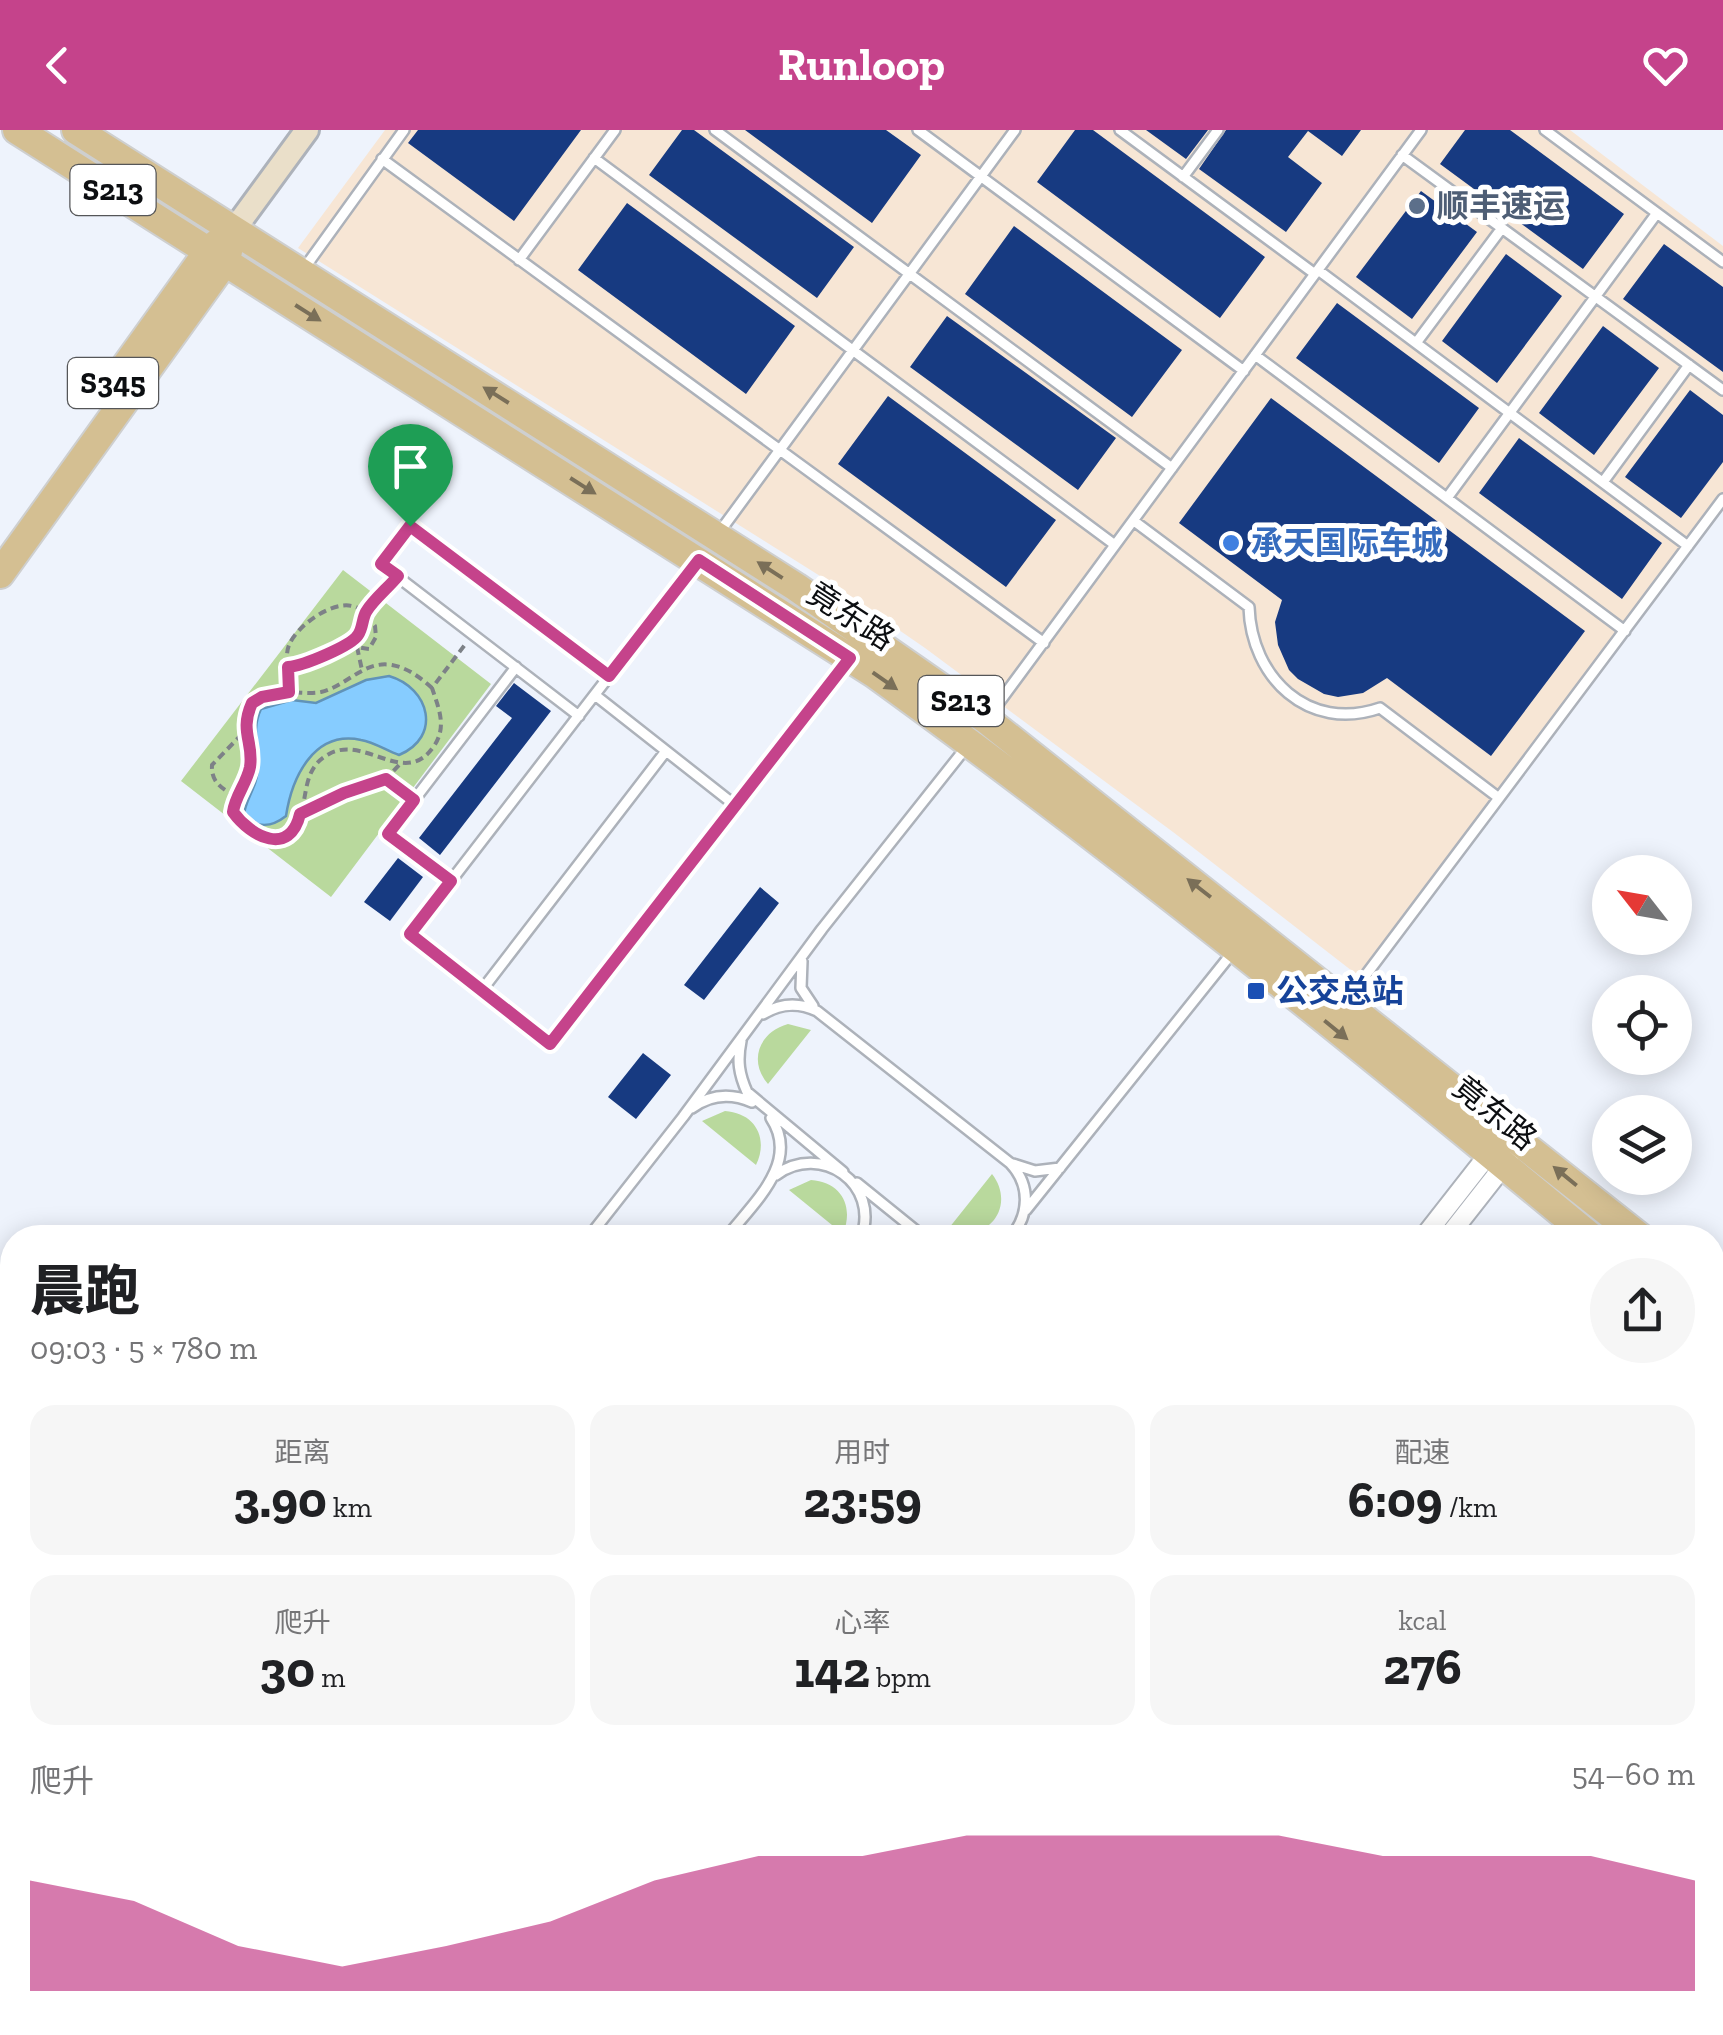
<!DOCTYPE html>
<html lang="zh">
<head>
<meta charset="utf-8">
<style>
	:root { --surface:#fff; --page:#f6f6f6; --text:#202124; --muted:#757577; --accent:#c5438b }
	body { margin:0; font-family:"Zilla Slab","Noto Sans SC",serif; background:var(--page); color:var(--text); height:100vh; display:flex; flex-direction:column; font-size:38px; white-space:nowrap }
	* { box-sizing:border-box; margin:0 }
	p { font-size:32px; color:var(--muted) }
	.icon { flex:none; width:55px; height:55px; fill:none; stroke:currentColor; stroke-width:2; stroke-linecap:round; stroke-linejoin:round }
	.map { position:relative; flex:1; overflow:hidden }
	.sheet { position:absolute; left:0px; top:1095px; width:1725px; height:810px; display:flex; flex-direction:column; background:var(--surface); border-radius:40px 40px 0 0; box-shadow:0 5px 25px #0003 }
	.sheet>* { flex:none }
	.needle { width:65px; rotate:301deg }
	.controls { position:absolute; left:1592px; top:725px; display:grid; gap:20px }
	.controls a { display:grid; place-items:center; width:100px; height:100px; border-radius:50%; background:var(--surface); box-shadow:0 5px 25px #0003; font-size:50px }
	.pin { position:absolute; display:grid; place-items:center; width:85px; height:85px; color:#fff; margin:-102px -42px; border-radius:50% 50% 50% 0; rotate:-45deg; box-shadow:0 0 10px #0007 }
	.pin .icon { rotate:45deg }
	.round { display:grid; place-items:center; flex:none; width:105px; height:105px; border-radius:52px; background:var(--page) }
	.summary { display:flex; align-items:center; justify-content:space-between; height:170px; padding:0 30px }
	h1 { font-size:55px; font-weight:800; line-height:75px }
	.figures { display:grid; grid-template-columns:repeat(3,1fr); gap:15px; height:170px; padding:10px 30px }
	.figures div { display:grid; align-content:center; border-radius:25px; background:var(--page); text-align:center }
	.figures b { font-size:50px; font-weight:800 }
	.figures small { font-size:28px; font-weight:400 }
	.figures p { font-size:28px }
	.chart { height:280px; padding:20px 30px }
	.chart p { display:flex; justify-content:space-between }
	.chart svg { width:100%; height:180px; margin-top:10px; fill:var(--accent); opacity:.7 }
	header { display:flex; justify-content:space-between; align-items:center; height:130px; padding:0 30px; background:var(--accent); color:#fff; font-size:45px; font-weight:800 }
	.map>svg:first-child { display:block }
</style>
</head>
<body>
<header><svg class="icon" aria-label="back" viewBox="0 0 24 24"><path d="M15 5l-7 7 7 7"/></svg>Runloop<svg class="icon" aria-label="heart" viewBox="0 0 24 24"><path d="M12 20l-8-8c-3-5 5-10 8-4 3-6 11-1 8 4z"/></svg></header>
<div class="map">
<svg width="1723" height="1905" viewBox="0 0 1723 1905">
	<rect width="100%" height="100%" fill="#eef3fc"/>
	<path fill="#f7e6d5" d="M385 0H1570L1723 116V375L1365 851 1173 702 925 518 828 451 298 118Z
		M1719 1303 1723 1307V1905H1241L1251 1892H1712V1311Z"/>
	<path fill="#b9d99d" d="M343 440 491 554 331 767 181 651Z
		M788 894 811 900 768 954C748 931 759 902 788 894Z
		M725 981C755 983 769 1008 756 1035L702 991Z
		M992 1044C1017 1076 987 1116 949 1098Z
		M811 1050C842 1052 854 1077 843 1104L789 1060Z"/>
	<path fill="#86ccff" stroke="#6193b8" stroke-width="2.5" d="M389 546C430 558 442 607 399 625 387 621 374 612 361 610 314 600 292 647 286 686 272 697 257 699 244 685 245 671 255 660 257 645 261 621 250 602 261 579L292 570 316 573 366 550Z"/>
	<path fill="#173a81" d="M418 0H581L514 91 408 13Z
		M682 0H694L854 117 817 168 649 45Z
		M745 0H886L921 25 872 93Z
		M1075 0H1093L1265 127 1220 188 1037 52Z
		M1146 0H1208L1186 29Z
		M1226 0H1361L1342 26 1308 1 1288 27 1322 53 1286 102 1199 39Z
		M1465 0H1510L1624 84 1583 139 1440 34Z
		M1421 61 1477 102 1412 189 1356 147Z
		M627 73 795 196 746 264 578 140Z
		M1014 96 1182 220 1132 287 965 164Z
		M1664 114 1723 157V242L1623 169Z
		M1506 124 1562 166 1497 253 1442 211Z
		M1337 173 1479 278 1439 333 1296 228Z
		M947 186 1116 308 1078 360 910 237Z
		M1603 196 1659 238 1594 325 1539 283Z
		M1690 260 1723 285V332L1681 388 1625 347Z
		M888 266 1056 390 1006 457 838 334Z
		M1271 268 1585 501 1491 626 1387 548 1363 563 1338 567 1324 564 1298 549 1289 540 1278 515 1275 492 1282 470 1179 393Z
		M1519 308 1662 413 1622 469 1479 363Z
		M514 553 551 581 440 725 419 708 512 588 496 576Z
		M398 728 423 747 390 791 364 772Z
		M760 757 779 773 704 870 684 855Z
		M643 923 671 945 636 989 608 967Z"/>
	<g fill="none" stroke-linecap="round" stroke-linejoin="round">
		<g stroke="#adb2ba" stroke-width="14">
			<path id="lane" d="M715 0 1172 338
				M918 0 1244 241
				M1120 0 1315 144
				M1545 0 1723 132
				M1402 25 1723 260
				M594 28 1115 415
				M382 29 1044 513
				M1183 47 1218 0
				M519 130 615 0
				M303 140 404 0
				M1318 140 1688 416
				M1416 213 1502 98
				M1255 225 1625 501
				M1603 352 1689 235
				M1447 368 1657 83
				M1134 391 1249 477C1251 547 1308 603 1380 578L1499 668 1723 369
				M718 404 1015 0
				M694 436 410 804 550 914 849 530
				M595 565 736 676
				M579 586 381 434 411 396 609 546
				M989 586 1421 0
				M451 751 388 704 516 537
				M802 831 801 858 813 876
				M482 860 666 621
				M1347 870 1499 668
				M763 884C781 873 798 872 817 881L1010 1033C1031 1055 1030 1085 1010 1108
				M741 911C737 931 739 944 747 962L843 1042
				M692 978C711 964 731 963 752 972
				M1013 1034 1035 1041 1060 1038
				M776 1045C821 1012 881 1054 861 1108
				M857 1053 925 1108
				M1026 1080 1232 823
				M588 1108 683 987 822 799 968 615
				M726 1108C752 1074 801 1033 771 988
				M871 1108 902 1101 921 1106
				M1712 1453 1719 1445 1723 1448
				M1712 1748 1723 1758
				M1460 1892 1473 1905
				M1349 1905 1359 1892
				M1371 1905 1383 1892"/>
		</g>
		<g stroke="#adb2ba" stroke-width="22">
			<path id="street" d="M1423 1108 1495 1016
				M1447 1108 1509 1029
				M843 1905 853 1892"/>
		</g>
		<g stroke="#adb2ba" stroke-width="28">
			<path id="secondary" d="M233 101 307 0
				M0 1851 12 1865
				M0 1890 12 1905
				M35 1892 44 1905"/>
		</g>
		<g stroke="#cecfcf" stroke-width="32">
			<path id="primary" d="M17 0 875 544C1121 722 1358 914 1592 1108
				M76 0 796 457 987 590 1641 1108
				M120 244 210 119 224 108
				M0 444 226 130 230 112
				M1712 1166 1723 1174
				M1712 1205 1723 1213"/>
		</g>
		<path stroke="#7d8187" stroke-width="4" stroke-dasharray="8 5" stroke-linecap="butt" d="M349 515 358 506 365 483 391 455
			M357 517 362 540
			M288 537C312 535 316 525 335 517 347 513 358 518 369 519L376 507 375 496C369 488 363 478 352 476 331 471 297 496 289 515 284 528 289 549 289 562
			M432 558C421 548 408 538 392 535 364 530 347 556 321 562 301 566 270 555 254 572 237 588 250 612 249 632 249 649 235 665 233 683 248 702 286 727 299 691 308 667 302 638 329 624 365 604 405 659 434 616 447 597 439 579 432 558L467 512
			M386 649 406 664
			M236 667C222 658 211 653 212 635L244 602
			M300 684 345 663 386 649 400 634"/>
		<use href="#lane" stroke="#fff" stroke-width="9"/>
		<use href="#street" stroke="#fff" stroke-width="18"/>
		<use href="#secondary" stroke="#eadfc9" stroke-width="22"/>
		<use href="#primary" stroke="#d4bf92" stroke-width="28"/>
	</g>
	<defs><path id="oneway-solid" d="M-6-.8H1V-3.2L6.5 0L1 3.2V.8H-6Z" transform="scale(2.5)"/></defs>
	<g fill="#7a6f58">
		<use href="#oneway-solid" transform="translate(308 183) rotate(32)"/>
		<use href="#oneway-solid" transform="translate(496 265) rotate(-148)"/>
		<use href="#oneway-solid" transform="translate(583 356) rotate(32)"/>
		<use href="#oneway-solid" transform="translate(770 440) rotate(-147)"/>
		<use href="#oneway-solid" transform="translate(885 551) rotate(35)"/>
		<use href="#oneway-solid" transform="translate(1199 758) rotate(-142)"/>
		<use href="#oneway-solid" transform="translate(1336 900) rotate(39)"/>
		<use href="#oneway-solid" transform="translate(1565 1046) rotate(-141)"/>
	</g>
	<g fill="none" stroke-linecap="round" stroke-linejoin="round">
		<g stroke="#fff" stroke-width="20">
			<path id="route" d="M410 396 609 546 699 430 850 528 550 914 410 804 451 751 388 704 414 670 386 649 344 663 300 684C290 727 251 707 233 682 235 666 247 653 250 637 254 612 239 602 252 573L262 567 289 562 288 537C303 536 351 516 358 505 363 498 362 489 366 482 373 470 388 458 398 446L381 434Z"/>
		</g>
		<use href="#route" stroke="#c5438b" stroke-width="12"/>
	</g>
	<circle fill="#5c6f8a" stroke="#fff" stroke-width="4" cx="1417" cy="76" r="10"/>
	<circle fill="#3f7fe0" stroke="#fff" stroke-width="4" cx="1231" cy="413" r="10"/>
	<rect fill="#1a4fb4" stroke="#fff" stroke-width="4" x="1246" y="851" width="20" height="20" rx="5"/>
	<g text-anchor="middle" dominant-baseline="central" stroke-width="10" stroke-linejoin="round" paint-order="stroke">
		<g fill="#fff" stroke="#555658" stroke-width="2.5">
			<rect x="70.5" y="35" width="85" height="50" rx="8"/>
			<rect x="68" y="228" width="90" height="50" rx="8"/>
			<rect x="918.5" y="546" width="85" height="50" rx="8"/>
		</g>
		<g font-size="30" font-weight="bold" fill="#0c0e11">
			<text x="113" y="60">S213</text>
			<text x="113" y="253">S345</text>
			<text x="961" y="571">S213</text>
		</g>
		<g font-size="32" font-weight="bold" fill="#4e5e75" stroke="#fff" text-anchor="start">
			<text x="1437" y="76">顺丰速运</text>
		</g>
		<g font-size="32" font-weight="bold" fill="#366cbe" stroke="#fff" text-anchor="start">
			<text x="1251" y="413">承天国际车城</text>
		</g>
		<g font-size="32" fill="#0c0e11" stroke="#fff">
			<text transform="translate(851 486) rotate(33)">竟东路</text>
			<text transform="translate(1495 983) rotate(39)">竟东路</text>
		</g>
		<g font-size="32" font-weight="bold" fill="#164399" stroke="#fff" text-anchor="start">
			<text x="1276" y="861">公交总站</text>
		</g>
	</g>
</svg>
<div class="controls">
<a><svg class="needle" viewBox="-14 -14 28 28"><path d="M0-13l5 13h-10z" fill="#e53935"/><path d="M0 13l5-13h-10z" fill="#757577"/></svg></a>
<a><svg class="icon" aria-label="locate" viewBox="0 0 24 24"><circle cx="12" cy="12" r="6"/><path d="M12 2v4M12 18v4M2 12h4M18 12h4"/></svg></a>
<a><svg class="icon" aria-label="layers" viewBox="0 0 24 24"><path d="M12 4l9 5-9 5-9-5zM3 14l9 5 9-5"/></svg></a>
</div>
<div class="pin" style="left:410px;top:396px;background:#1e9e55"><svg class="icon" aria-label="arrive" viewBox="0 0 24 24"><path d="M6 21V4h12l-3 4 3 4H6"/></svg></div>
<section class="sheet">
<div class="summary"><div><h1>晨跑</h1><p>09:03 · 5 × 780 m</p></div><a class="round"><svg class="icon" aria-label="share" viewBox="0 0 24 24"><path d="M12 15V3M7 8l5-5 5 5M5 13v7h14v-7"/></svg></a></div>
<div class="figures">
<div><p>距离</p><b>3.90<small> km</small></b></div>
<div><p>用时</p><b>23:59</b></div>
<div><p>配速</p><b>6:09<small> /km</small></b></div>
</div>
<div class="figures">
<div><p>爬升</p><b>30<small> m</small></b></div>
<div><p>心率</p><b>142<small> bpm</small></b></div>
<div><p>kcal</p><b>276</b></div>
</div>
<div class="chart"><p><span>爬升</span>54–60 m</p>
<svg viewBox="0 0 160 44" preserveAspectRatio="none"><path d="M0 44V17L10 22L20 33L30 38L40 33L50 27L60 17L70 11L80 11L90 6L100 6L110 6L120 6L130 11L140 11L150 11L160 17V44z"/></svg>
</div>
</section>
</div>
</body>
</html>
